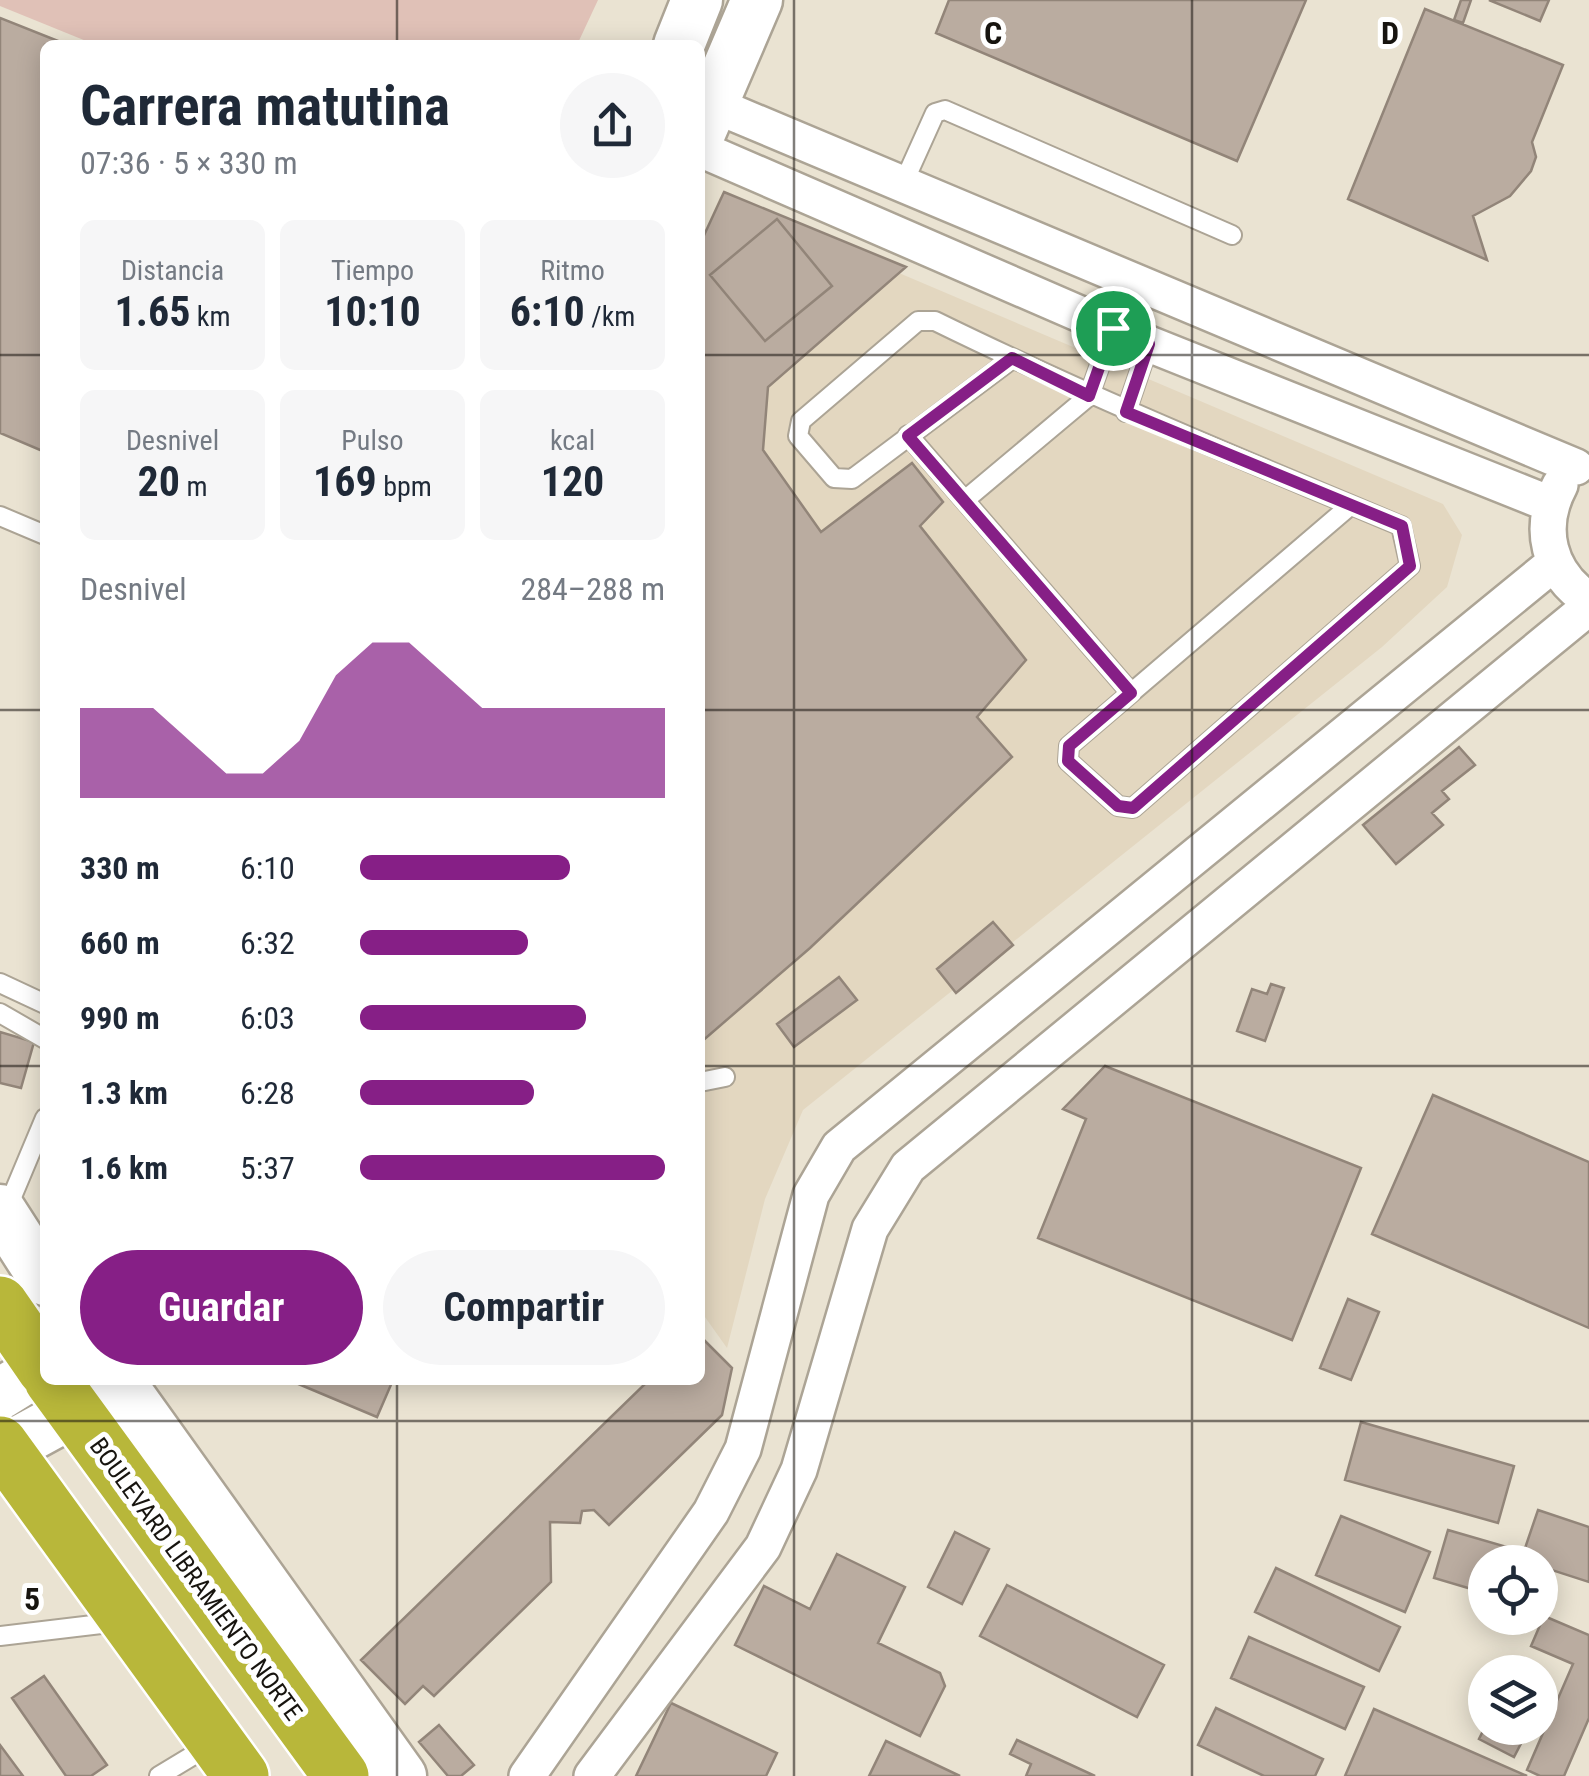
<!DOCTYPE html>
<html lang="es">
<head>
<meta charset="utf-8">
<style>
	:root { --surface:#fff; --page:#f6f6f7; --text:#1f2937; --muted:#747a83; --accent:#861f86 }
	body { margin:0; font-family:"Roboto Condensed",sans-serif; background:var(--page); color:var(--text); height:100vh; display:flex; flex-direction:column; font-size:38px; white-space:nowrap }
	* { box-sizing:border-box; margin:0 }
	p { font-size:32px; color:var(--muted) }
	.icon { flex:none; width:55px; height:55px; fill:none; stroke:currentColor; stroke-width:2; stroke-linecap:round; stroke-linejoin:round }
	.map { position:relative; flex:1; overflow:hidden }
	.panel { position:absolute; left:40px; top:40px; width:665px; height:1345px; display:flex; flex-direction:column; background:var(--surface); border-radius:15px; box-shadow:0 5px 25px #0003 }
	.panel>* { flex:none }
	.controls { position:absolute; left:1468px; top:1545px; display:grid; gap:20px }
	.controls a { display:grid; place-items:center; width:90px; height:90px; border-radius:50%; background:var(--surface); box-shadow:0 5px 25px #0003; font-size:50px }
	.pin { position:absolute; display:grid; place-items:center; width:85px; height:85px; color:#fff; margin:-42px; border:5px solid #fff; border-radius:50%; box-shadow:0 2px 10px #0007 }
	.round { display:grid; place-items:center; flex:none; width:105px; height:105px; border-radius:52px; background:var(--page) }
	.overview { display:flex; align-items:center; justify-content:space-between; height:170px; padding:0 40px }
	h1 { font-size:55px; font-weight:700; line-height:75px }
	.metrics { display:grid; grid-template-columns:repeat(3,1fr); gap:15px; height:170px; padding:10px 40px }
	.metrics div { display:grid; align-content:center; border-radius:15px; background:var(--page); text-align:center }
	.metrics b { font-size:42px; font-weight:700 }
	.metrics small { font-size:28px; font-weight:400 }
	.metrics p { font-size:28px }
	.chart { height:280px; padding:20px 40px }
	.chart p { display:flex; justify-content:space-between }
	.chart svg { width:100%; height:180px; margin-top:10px; fill:var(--accent); opacity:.7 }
	.primary-button { display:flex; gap:20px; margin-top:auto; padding:20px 40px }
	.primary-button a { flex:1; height:115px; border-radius:60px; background:var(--accent); color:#fff; font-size:40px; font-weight:700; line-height:115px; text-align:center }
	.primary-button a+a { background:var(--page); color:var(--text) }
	ul { padding:0 40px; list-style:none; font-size:32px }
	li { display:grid; grid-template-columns:160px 120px 1fr; align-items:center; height:75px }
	li i { height:25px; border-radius:12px; background:var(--accent) }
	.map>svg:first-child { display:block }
</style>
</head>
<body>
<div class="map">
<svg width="1589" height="1776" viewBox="0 0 1589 1776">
	<rect width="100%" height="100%" fill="#eae3d2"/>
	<path fill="#e3d7c0" d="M720 197 1443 504 1462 535 1447 587 1382 647 803 1110 765 1199 727 1348 700 1310V241Z"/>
	<path fill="#e0c1b7" d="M0 0H598L577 45H96L0 6Z"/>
	<path fill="#baaca0" stroke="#928579" stroke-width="2.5" fill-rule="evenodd" d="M949 0H1306L1237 161 936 33Z
		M1461 0H1471L1463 23 1454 20Z
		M1489 0H1549L1540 21Z
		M1425 9 1563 65 1532 142 1536 157 1531 171 1510 196 1473 216 1487 260 1348 199Z
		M0 18 68 45H45V452L0 433Z
		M724 192 906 267 768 387 763 450 821 532 912 463 943 502 920 526 1026 660 977 717 1012 757 810 948 700 1043V244ZM777 219 832 286 765 341 710 275Z
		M777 219 832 286 765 341 710 275Z
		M1459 747 1475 765 1442 791 1449 799 1432 813 1443 825 1396 864 1363 825Z
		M993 922 1013 945 956 993 937 969Z
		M839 977 857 1000 794 1047 777 1024Z
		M1271 984 1284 988 1265 1041 1237 1031 1252 989 1267 994Z
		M0 1032 34 1042 21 1088 0 1083Z
		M1105 1066 1361 1168 1292 1340 1038 1238 1086 1119 1063 1109Z
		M1433 1095 1589 1162V1328L1372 1234Z
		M1348 1299 1379 1312 1351 1380 1320 1368Z
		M700 1336 732 1368 722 1415 609 1525 594 1510 582 1511 580 1523 550 1522 551 1582 434 1696 423 1686 405 1704 361 1660 649 1380H700Z
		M289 1380H393L377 1417Z
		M1361 1422 1514 1466 1498 1523 1345 1480Z
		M1538 1510 1589 1527V1582L1521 1560Z
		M1341 1516 1430 1552 1405 1612 1316 1575Z
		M1448 1530 1507 1547 1503 1562H1485V1593L1434 1578Z
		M955 1532 989 1549 962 1604 928 1587Z
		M837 1554 905 1587 878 1643 940 1673 945 1686 920 1736 735 1645 764 1586 810 1609Z
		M1276 1568 1400 1627 1379 1671 1255 1612Z
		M1007 1585 1164 1665 1137 1717 980 1636Z
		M1544 1616 1589 1635V1718L1564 1776H1540L1527 1770 1573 1664 1531 1646Z
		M1249 1637 1364 1687 1345 1729 1231 1678Z
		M44 1676 107 1765 91 1776H66L12 1698Z
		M671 1703 777 1753 766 1776H636Z
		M1216 1708 1323 1759 1315 1776H1264L1198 1745Z
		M1374 1709 1527 1776H1345Z
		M439 1725 474 1765 461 1776H448L419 1742Z
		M1485 1727V1728H1529L1514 1757 1479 1739Z
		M1017 1740 1095 1776H1026L1031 1764 1010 1754Z
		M886 1741 960 1776H869Z
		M0 1745 23 1776H0Z"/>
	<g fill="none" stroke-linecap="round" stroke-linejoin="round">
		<g stroke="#aca495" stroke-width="22">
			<path id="lane" d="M903 184 935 113 945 110 1232 235
				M1012 359 852 479 834 478 798 436 801 421 918 321H935C1088 396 1244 460 1401 526L1410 566 1133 808 1118 806 1068 761 1069 746 1351 505
				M1126 412 1149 344
				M908 435 1131 693
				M965 500 1089 396 1113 328
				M0 516 45 535
				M0 983 45 1004
				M0 1013 45 1039
				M700 1082 725 1077
				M6 1211 45 1118
				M0 1636 118 1622
				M159 1776 212 1744"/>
		</g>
		<g stroke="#aca495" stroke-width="40">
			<path id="street" d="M700 99 1576 467
				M700 149 1149 344 1550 504
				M1560 485C1537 528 1548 573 1589 600
				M527 1776 711 1512 743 1449 811 1195 839 1147 1553 564
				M592 1776 763 1547 799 1470 870 1229 908 1167 1589 607"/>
		</g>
		<g stroke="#aca495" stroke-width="55">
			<path id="secondary" d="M679 45 697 0
				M700 133 757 0
				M0 1210 45 1280
				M118 1380 401 1776
				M0 1394 45 1366
				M0 1452 110 1392"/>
		</g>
		<g stroke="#fff" stroke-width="60">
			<path id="highway" d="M0 1304 45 1369
				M52 1380 341 1776
				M0 1444 241 1776"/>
		</g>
		<use href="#lane" stroke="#fff" stroke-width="18"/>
		<use href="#street" stroke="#fff" stroke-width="35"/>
		<use href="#secondary" stroke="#fff" stroke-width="50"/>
		<use href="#highway" stroke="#b8b73a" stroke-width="55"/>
	</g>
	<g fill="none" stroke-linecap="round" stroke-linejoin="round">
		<g stroke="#fff" stroke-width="20">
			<path id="route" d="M1113 328 1149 344 1126 412 1402 526 1410 566 1133 808 1118 806 1068 761 1069 746 1131 693 908 436 1012 358 1089 396Z"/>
		</g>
		<use href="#route" stroke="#861f86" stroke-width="12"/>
	</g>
	<path fill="none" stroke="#17140f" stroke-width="2.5" stroke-opacity="0.55" d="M397 0V45M794 0V1776M1192 0V1776M0 355H45M700 355H1589M0 710H45M700 710H1589M0 1066H45M700 1066H1589M397 1380V1776M0 1421H1589"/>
	<g text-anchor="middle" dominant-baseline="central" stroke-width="10" stroke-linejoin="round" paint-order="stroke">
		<g font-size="25" fill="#17140f" stroke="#fff">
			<text transform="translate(196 1579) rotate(54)">BOULEVARD LIBRAMIENTO NORTE</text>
		</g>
	</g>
	<g font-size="32" text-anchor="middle" font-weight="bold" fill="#17140f" stroke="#fff" stroke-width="10" stroke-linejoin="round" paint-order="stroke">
		<text x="993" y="44">C</text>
		<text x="1390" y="44">D</text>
		<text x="32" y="1610">5</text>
	</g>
</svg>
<div class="controls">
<a><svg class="icon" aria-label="locate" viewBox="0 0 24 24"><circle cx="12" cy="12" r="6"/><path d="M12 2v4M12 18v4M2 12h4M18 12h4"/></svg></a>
<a><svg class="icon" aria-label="layers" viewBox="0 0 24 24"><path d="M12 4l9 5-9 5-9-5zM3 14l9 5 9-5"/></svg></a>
</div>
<div class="pin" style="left:1113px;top:328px;background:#1e9e55"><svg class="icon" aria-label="arrive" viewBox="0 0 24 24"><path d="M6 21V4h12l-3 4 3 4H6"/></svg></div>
<section class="panel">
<div class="overview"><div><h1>Carrera matutina</h1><p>07:36 · 5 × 330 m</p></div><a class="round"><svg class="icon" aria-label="share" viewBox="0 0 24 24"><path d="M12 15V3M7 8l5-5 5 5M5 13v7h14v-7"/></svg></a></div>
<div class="metrics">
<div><p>Distancia</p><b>1.65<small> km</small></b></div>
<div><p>Tiempo</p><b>10:10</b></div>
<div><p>Ritmo</p><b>6:10<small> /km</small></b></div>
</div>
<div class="metrics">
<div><p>Desnivel</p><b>20<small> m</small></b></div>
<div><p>Pulso</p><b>169<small> bpm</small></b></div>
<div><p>kcal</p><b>120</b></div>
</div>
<div class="chart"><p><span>Desnivel</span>284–288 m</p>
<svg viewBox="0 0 160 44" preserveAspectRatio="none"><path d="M0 44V22L10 22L20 22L30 30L40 38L50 38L60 30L70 14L80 6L90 6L100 14L110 22L120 22L130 22L140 22L150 22L160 22V44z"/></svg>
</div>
<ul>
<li><b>330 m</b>6:10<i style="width:69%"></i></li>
<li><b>660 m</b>6:32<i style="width:55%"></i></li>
<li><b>990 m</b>6:03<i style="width:74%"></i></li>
<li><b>1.3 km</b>6:28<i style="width:57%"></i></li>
<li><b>1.6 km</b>5:37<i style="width:100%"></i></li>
</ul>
<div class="primary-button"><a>Guardar</a><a>Compartir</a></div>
</section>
</div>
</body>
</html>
